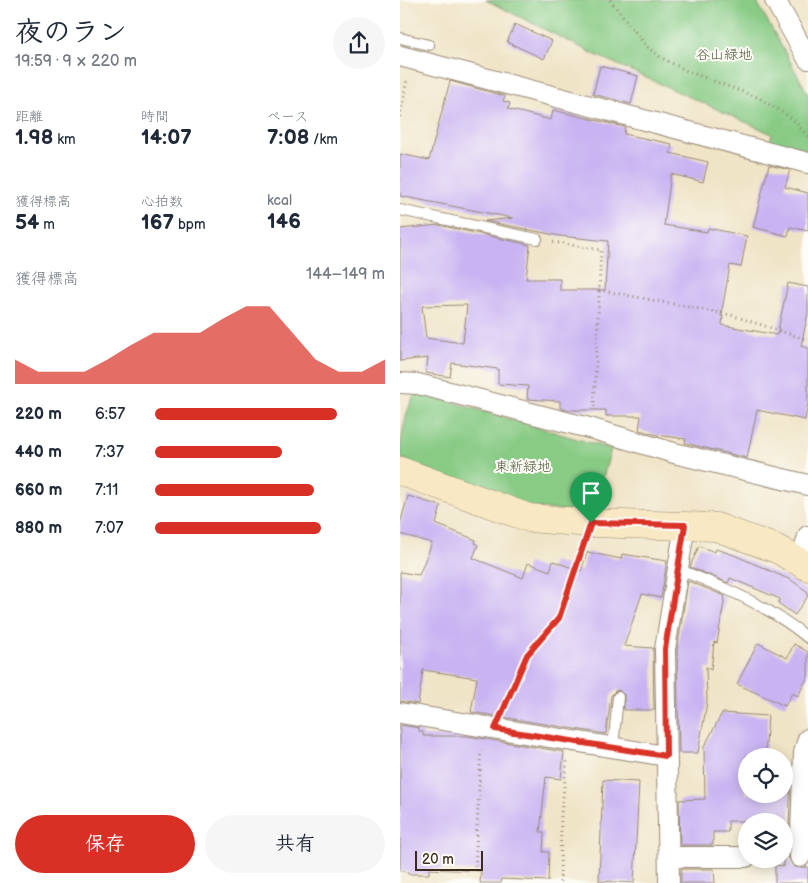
<!DOCTYPE html>
<html lang="ja">
<head>
<meta charset="utf-8">
<style>
	:root { --surface:#fff; --page:#f6f6f7; --text:#1f2937; --muted:#747a83; --accent:#d93025 }
	body { margin:0; font-family:"Balsamiq Sans","Klee One",sans-serif; background:var(--page); color:var(--text); height:100vh; display:flex; flex-direction:column; font-size:19px; white-space:nowrap }
	* { box-sizing:border-box; margin:0 }
	p { font-size:16px; color:var(--muted) }
	.icon { flex:none; width:28px; height:28px; fill:none; stroke:currentColor; stroke-width:2; stroke-linecap:round; stroke-linejoin:round }
	.map { position:relative; flex:1; overflow:hidden }
	.drawer { display:flex; flex-direction:column; background:var(--surface); width:400px }
	.drawer>* { flex:none }
	.buttons { position:absolute; left:338px; top:748px; display:grid; gap:10px }
	.buttons a { display:grid; place-items:center; width:55px; height:55px; border-radius:50%; background:var(--surface); box-shadow:0 2px 12px #0003; font-size:25px }
	.scale { position:absolute; left:15px; bottom:12px; width:68px; box-sizing:border-box; padding-left:5px; border:2px solid #3b2a1e; border-top:0; font-size:14px; line-height:18px; white-space:nowrap; color:#3b2a1e; -webkit-text-stroke:4px #fdfcf7; paint-order:stroke }
	.pin { position:absolute; display:grid; place-items:center; width:42px; height:42px; color:#fff; margin:-51px -21px; border-radius:50% 50% 50% 0; rotate:-45deg; box-shadow:0 0 5px #0007 }
	.pin .icon { rotate:45deg }
	.round { display:grid; place-items:center; flex:none; width:52px; height:52px; border-radius:26px; background:var(--page) }
	.head { display:flex; align-items:center; justify-content:space-between; height:85px; padding:0 15px }
	h1 { font-size:28px; font-weight:600; line-height:38px }
	.figures { display:grid; grid-template-columns:repeat(3,1fr); gap:8px; height:85px; padding:5px 15px }
	.figures div { display:grid; align-content:center }
	.figures b { font-size:21px; font-weight:600 }
	.figures small { font-size:14px; font-weight:400 }
	.figures p { font-size:14px }
	.chart { height:140px; padding:10px 15px }
	.chart p { display:flex; justify-content:space-between }
	.chart svg { width:100%; height:90px; margin-top:5px; fill:var(--accent); opacity:.7 }
	.cta { display:flex; gap:10px; margin-top:auto; padding:10px 15px }
	.cta a { flex:1; height:58px; border-radius:30px; background:var(--accent); color:#fff; font-size:20px; font-weight:600; line-height:58px; text-align:center }
	.cta a+a { background:var(--page); color:var(--text) }
	ul { padding:0 15px; list-style:none; font-size:16px }
	li { display:grid; grid-template-columns:80px 60px 1fr; align-items:center; height:38px }
	li i { height:12px; border-radius:6px; background:var(--accent) }
	main { display:flex; flex:1; min-height:0 }
	.map>svg:first-child { display:block }
</style>
</head>
<body>
<main>
<section class="drawer">
<div class="head"><div><h1>夜のラン</h1><p>19:59 · 9 × 220 m</p></div><a class="round"><svg class="icon" aria-label="share" viewBox="0 0 24 24"><path d="M12 15V3M7 8l5-5 5 5M5 13v7h14v-7"/></svg></a></div>
<div class="figures">
<div><p>距離</p><b>1.98<small> km</small></b></div>
<div><p>時間</p><b>14:07</b></div>
<div><p>ペース</p><b>7:08<small> /km</small></b></div>
</div>
<div class="figures">
<div><p>獲得標高</p><b>54<small> m</small></b></div>
<div><p>心拍数</p><b>167<small> bpm</small></b></div>
<div><p>kcal</p><b>146</b></div>
</div>
<div class="chart"><p><span>獲得標高</span>144–149 m</p>
<svg viewBox="0 0 160 44" preserveAspectRatio="none"><path d="M0 44V32L10 38L20 38L30 38L40 32L50 25L60 19L70 19L80 19L90 12L100 6L110 6L120 19L130 32L140 38L150 38L160 32V44z"/></svg>
</div>
<ul>
<li><b>220 m</b>6:57<i style="width:79%"></i></li>
<li><b>440 m</b>7:37<i style="width:55%"></i></li>
<li><b>660 m</b>7:11<i style="width:69%"></i></li>
<li><b>880 m</b>7:07<i style="width:72%"></i></li>
</ul>
<div class="cta"><a>保存</a><a>共有</a></div>
</section>
<div class="map">
<svg width="408" height="883" viewBox="0 0 408 883">
	<rect width="100%" height="100%" fill="#fdfcf7"/>
	<filter id="ink" filterUnits="userSpaceOnUse"><feTurbulence type="fractalNoise" baseFrequency=".02" numOctaves="2"/><feDisplacementMap in="SourceGraphic" scale="10" xChannelSelector="R" yChannelSelector="G"/><feConvolveMatrix kernelMatrix="1 2 1 2 8 2 1 2 1" color-interpolation-filters="sRGB"/></filter>
	<filter id="wash" filterUnits="userSpaceOnUse"><feTurbulence type="fractalNoise" baseFrequency=".0096" numOctaves="4" result="noise"/><feDisplacementMap in="SourceGraphic" scale="20" xChannelSelector="R" yChannelSelector="G"/><feGaussianBlur stdDeviation="1.12" result="paint"/><feColorMatrix in="noise" values="0 0 0 0 0 0 0 0 0 0 0 0 0 0 0 0 0 1.4 0 .05"/><feComposite in="paint" operator="in"/></filter>
	<g filter="url(#wash)">
		<rect width="100%" height="100%" fill="#f0e4c7"/>
		<path fill="#88cb85" stroke="#627a52" d="M86 0H356L408 94V155L369 144 372 134 196 55Z
			M22 393 211 449 193 513 113 506 1 458C0 437 5 416 13 397Z"/>
		<g id="blocks">
			<path fill="#c9b3f2" fill-rule="evenodd" d="M115 24 152 41 144 59 107 42Z
				M200 66 238 76 231 104 193 94Z
				M50 81 105 96 103 101 110 103 108 109 151 120 153 110 225 127 224 134 272 144 270 153 308 162 303 182 271 174 264 225 307 232 308 228 347 236 341 267 330 265 321 316H323L322 325 377 335 388 283 408 287V313L401 346 408 348V403L405 420 357 410 347 458 285 443 286 439 257 435 239 430 241 416H206V410H166L160 408V401L127 399 128 386 98 384V369L52 363 50 377 26 373 28 358 0 361V229L39 225 130 245 126 279H160V290H205L208 241 160 236 85 221 113 218 0 196V154L29 160ZM67 305 63 343 26 338 22 306Z
				M369 165 390 170 385 187 408 193V231L390 227 388 236 353 227Z
				M8 496 41 506 36 524 76 540 75 543 78 545 73 558 123 578 128 563 150 571 153 561 181 571 187 552 221 559 222 554 267 561 261 598 242 594 224 646 253 648 254 710H224V695L219 690 215 691 211 696 206 734 71 712 77 678 23 670 18 704 0 701V572L19 575 32 543 0 534V524Z
				M299 546 315 552 316 549 334 555 391 580 408 592V596L395 615 378 603 380 599 330 578 328 583 290 567Z
				M288 581 325 596 317 643 314 642 311 670 306 667 307 702 298 753H279L277 650Z
				M358 643 387 658 394 644 408 652V676L398 696 392 693 385 706 337 684Z
				M322 713 368 716 365 756H346V794H384V771H391L388 857 394 867H408V883H375V865L384 866V821H328V832H313V845H280L279 800 305 799 304 747Z
				M0 725 19 728V731L23 732V736H67L164 752 161 779 146 777 140 832H144L143 852H149L148 881 102 879 101 883H80L81 871 29 869V874H8V872L0 871Z
				M203 780 239 782 234 883 199 881Z
				M281 869H314L315 883H281Z"/>
		</g>
	</g>
	<g filter="url(#ink)">
		<use href="#blocks" fill-opacity="0" stroke="#968772" stroke-width="1"/>
		<g fill="none" stroke-linecap="round" stroke-linejoin="round">
			<g stroke="#968772" stroke-width="12">
				<path id="lane" d="M0 38 29 45
					M0 210 137 239
					M277 569C324 587 369 606 408 638
					M213 748 218 697"/>
			</g>
			<g stroke="#968772" stroke-width="22">
				<path id="street" d="M375 0 408 59
					M0 56 408 163
					M0 383 18 384 193 429 274 453 408 485
					M401 562 408 536
					M0 713 266 756
					M269 857H346
					M400 857 404 753 408 739
					M269 883 265 649 285 525"/>
			</g>
			<g stroke="#968772" stroke-width="29">
				<path id="secondary" d="M0 471 129 518 191 523 316 527 377 549 408 567"/>
			</g>
			<path stroke="#968772" stroke-width="3" stroke-dasharray="1 4" stroke-linecap="butt" d="M210 0 247 47 260 57 287 71 359 98 393 119 408 137
				M0 117 7 79
				M153 242 201 250 194 407
				M199 290 331 315 408 340
				M103 710 127 655 159 617 183 547
				M75 871 81 747
				M160 882 161 814 167 761"/>
			<use href="#lane" stroke="#fff" stroke-width="10"/>
			<use href="#street" stroke="#fff" stroke-width="20"/>
			<use href="#secondary" stroke="#f8e8c3" stroke-width="28"/>
		</g>
	</g>
	<g fill="none" stroke-linecap="round" stroke-linejoin="round" filter="url(#ink)">
		<g stroke="#fff" stroke-width="10">
			<path id="route" d="M191 523 285 525 265 649 266 756 95 729 127 655 159 618Z"/>
		</g>
		<use href="#route" stroke="#d93025" stroke-width="6"/>
	</g>
	<g text-anchor="middle" dominant-baseline="central" stroke-width="4" stroke-linejoin="round" paint-order="stroke">
		<g font-size="14" fill="#525a3d" stroke="#fdfcf7">
			<text x="324" y="54">谷山緑地</text>
			<text x="123" y="466">東新緑地</text>
		</g>
	</g>
</svg>
<div class="buttons">
<a><svg class="icon" aria-label="locate" viewBox="0 0 24 24"><circle cx="12" cy="12" r="6"/><path d="M12 2v4M12 18v4M2 12h4M18 12h4"/></svg></a>
<a><svg class="icon" aria-label="layers" viewBox="0 0 24 24"><path d="M12 4l9 5-9 5-9-5zM3 14l9 5 9-5"/></svg></a>
</div>
<div class="scale">20 m</div>
<div class="pin" style="left:191px;top:523px;background:#1e9e55"><svg class="icon" aria-label="arrive" viewBox="0 0 24 24"><path d="M6 21V4h12l-3 4 3 4H6"/></svg></div>
</div>
</main>
</body>
</html>
